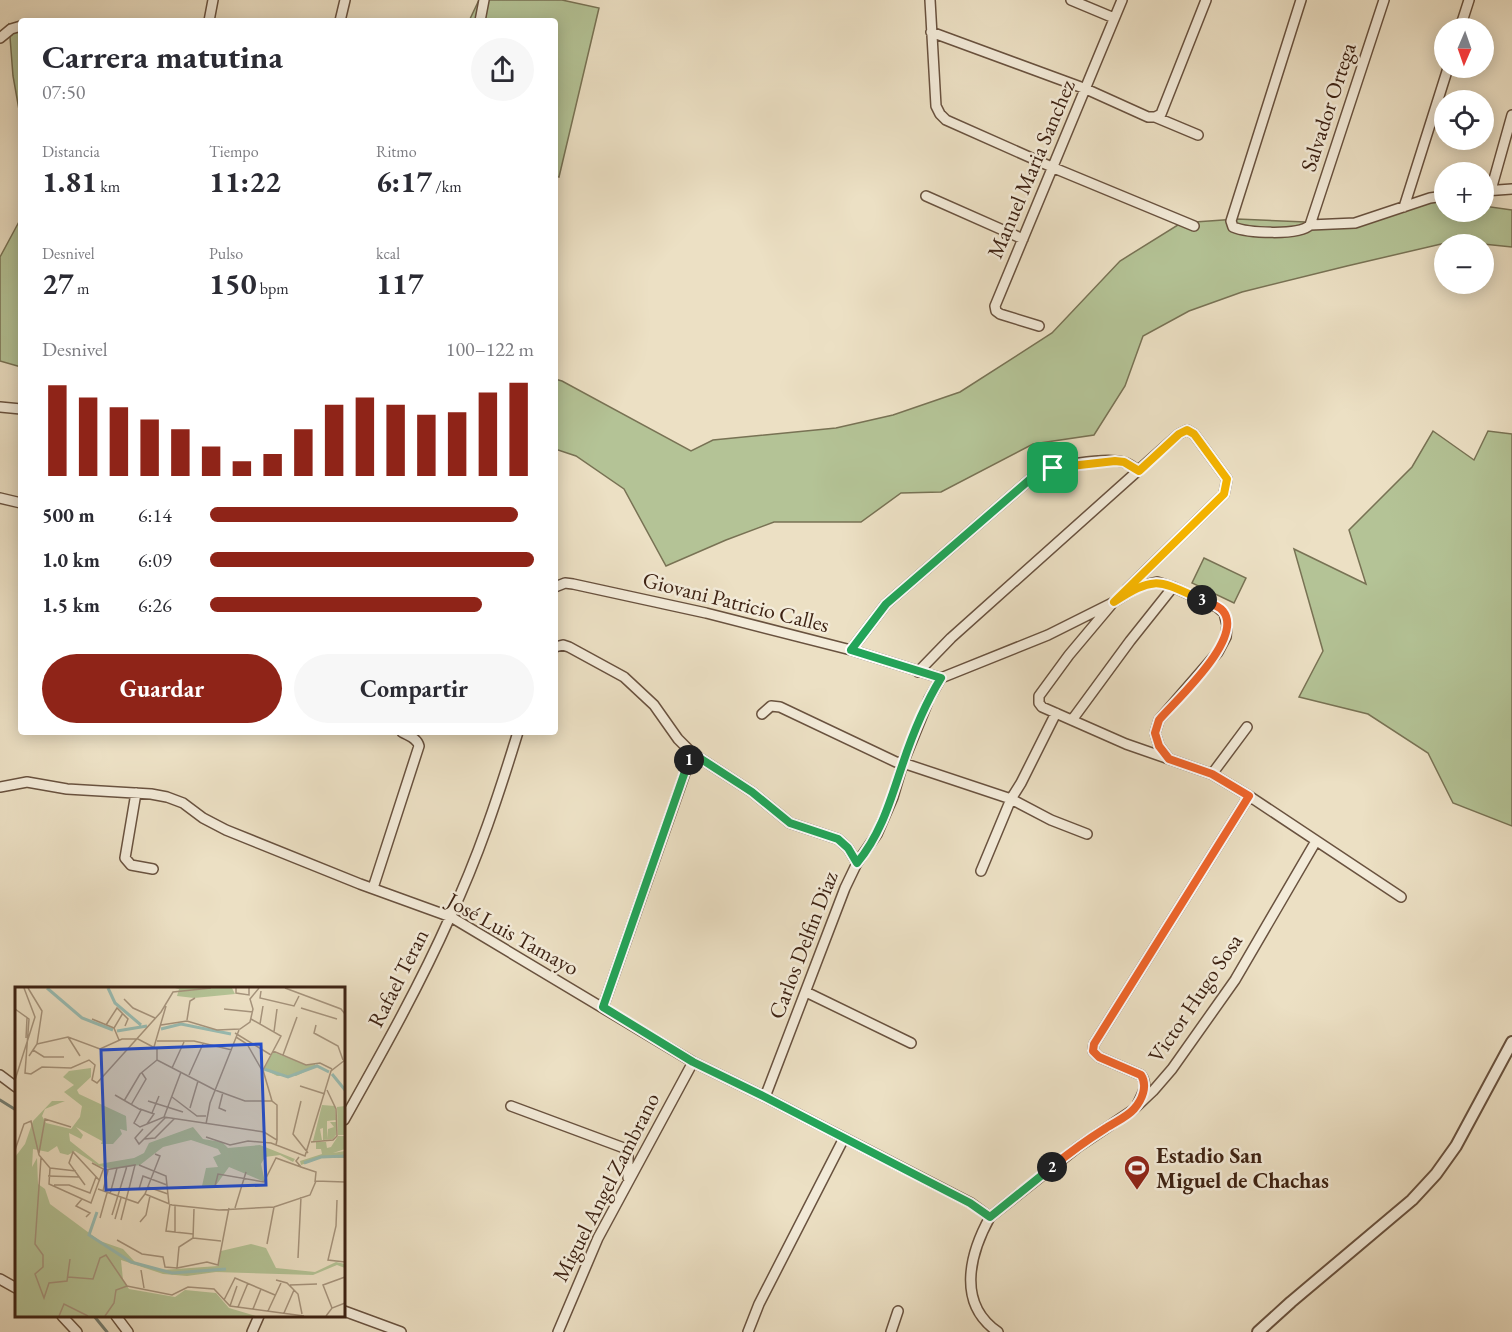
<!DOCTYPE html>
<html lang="es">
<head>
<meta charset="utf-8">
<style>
	:root { --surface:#fff; --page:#f7f7f7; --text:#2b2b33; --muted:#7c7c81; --accent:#8f2418 }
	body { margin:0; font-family:"EB Garamond",serif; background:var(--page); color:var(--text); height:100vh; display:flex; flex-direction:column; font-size:22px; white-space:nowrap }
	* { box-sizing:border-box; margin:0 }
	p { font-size:20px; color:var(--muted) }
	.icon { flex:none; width:33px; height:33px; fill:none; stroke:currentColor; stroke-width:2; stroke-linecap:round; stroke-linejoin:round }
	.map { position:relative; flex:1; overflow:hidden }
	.sheet { position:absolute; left:18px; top:18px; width:540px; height:717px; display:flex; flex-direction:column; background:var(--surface); border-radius:6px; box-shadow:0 3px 15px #0003 }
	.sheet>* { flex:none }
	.needle { width:39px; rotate:182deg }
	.controls { position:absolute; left:1434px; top:18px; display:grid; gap:12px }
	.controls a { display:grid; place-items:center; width:60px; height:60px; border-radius:50%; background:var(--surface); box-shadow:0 3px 15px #0003; font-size:30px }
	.pin { position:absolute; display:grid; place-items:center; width:51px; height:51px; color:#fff; margin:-26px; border-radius:12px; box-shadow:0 3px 9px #0006 }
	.km { position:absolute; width:30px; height:30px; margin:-15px; border-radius:50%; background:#222; color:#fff; font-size:16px; line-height:30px; text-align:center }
	.round { display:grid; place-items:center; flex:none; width:63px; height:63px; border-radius:32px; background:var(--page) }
	.summary { display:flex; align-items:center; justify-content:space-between; height:102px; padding:0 24px }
	h1 { font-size:33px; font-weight:700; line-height:45px }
	.figures { display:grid; grid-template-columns:repeat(3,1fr); gap:9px; height:102px; padding:6px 24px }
	.figures div { display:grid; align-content:center }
	.figures b { font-size:30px; font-weight:700 }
	.figures small { font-size:16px; font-weight:400 }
	.figures p { font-size:16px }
	.chart { height:168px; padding:12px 24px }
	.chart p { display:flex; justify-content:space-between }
	.chart svg { width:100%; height:108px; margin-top:6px; stroke:var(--accent); stroke-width:6 }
	.action { display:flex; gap:12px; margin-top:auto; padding:12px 24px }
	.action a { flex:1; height:69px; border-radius:36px; background:var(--accent); color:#fff; font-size:24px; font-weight:700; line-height:69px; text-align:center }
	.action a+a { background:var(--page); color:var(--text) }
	ul { padding:0 24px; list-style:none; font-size:20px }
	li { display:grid; grid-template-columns:96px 72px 1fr; align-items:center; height:45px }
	li i { height:15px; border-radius:8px; background:var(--accent) }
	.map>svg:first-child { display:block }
</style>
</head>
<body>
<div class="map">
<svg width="1512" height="1332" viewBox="0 0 1512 1332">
	<rect width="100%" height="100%" fill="#ece0c4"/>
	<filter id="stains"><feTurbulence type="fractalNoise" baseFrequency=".00333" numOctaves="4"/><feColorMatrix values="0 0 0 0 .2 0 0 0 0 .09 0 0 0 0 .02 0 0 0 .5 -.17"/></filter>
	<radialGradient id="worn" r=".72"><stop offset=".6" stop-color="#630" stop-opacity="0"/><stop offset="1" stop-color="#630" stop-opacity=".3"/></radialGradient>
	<path fill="#b4c396" stroke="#787254" stroke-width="1.5" d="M479 0H562L599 8 559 177 555 176V21H469Z
		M9 24 21 30V121L13 76Z
		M1434 199 1444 200V212H1484V206L1512 210V247L1454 241 1347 266 1242 292 1189 311 1143 336 1125 386 1094 435 1033 444 941 492 901 493 861 522H774L726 540 666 566 624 489 576 456 555 449V379L562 381 691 451 713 440 836 428 893 415 960 392 1052 333 1120 261 1181 223 1237 219 1355 224Z
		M21 218V367L0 361V257Z
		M1433 431 1474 460 1488 431 1512 434V826L1453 803 1428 753 1368 714 1299 697 1323 651 1294 549 1366 584 1349 530 1412 467Z
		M1204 558 1246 578 1234 603 1192 583Z"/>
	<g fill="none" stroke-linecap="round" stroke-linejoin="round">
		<path stroke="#747f74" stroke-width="3" d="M0 1100 16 1110
			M94 1316 107 1332"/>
		<g stroke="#69523f" stroke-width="12">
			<path id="minor" d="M930 0 936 106 940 114 946 120 1054 168 1194 226
				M1071 0 1114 18
				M1301 0 1231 221 1233 227C1247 233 1299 236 1310 225L1355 223 1430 198 1444 196
				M209 21 213 0
				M340 21 345 0
				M480 21 484 0
				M1460 28 1469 0
				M931 32 1086 89 1148 117H1155L1161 114 1206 0
				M0 38 11 29 21 26
				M1155 117 1198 135
				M1491 190 1512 115
				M1484 191 1512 189
				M926 196 1023 239
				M1404 207 1448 68
				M1310 225 1384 0
				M1039 326 1000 314 996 311 995 306 1122 0
				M0 407 21 409
				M0 498 21 503
				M555 587 565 583 573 584 706 613 851 650 941 678 1048 635 1114 602 1140 586 1157 582 1173 587 1217 607 1224 613 1227 625 1226 637 1218 652 1159 720 1155 733 1159 746 1169 759 1212 774 1249 796 1401 897
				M1111 605 1069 655 1039 696V703L1042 707 1126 744 1169 759
				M555 647 563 645 569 647 624 677 654 705 678 739 692 753 752 792 790 823 838 839 848 848 857 863
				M851 650 886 604 1035 475C1051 466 1105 457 1123 462 1129 463 1134 468 1139 471
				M918 672 951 638 1179 434 1187 430 1194 434 1227 479 1224 494 1127 589
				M762 714 771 706 780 707 896 762 903 763 1011 799 1051 820 1087 834
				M1072 720 1130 641 1173 587
				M1212 774 1247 727
				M0 787 27 782 67 789 151 794 167 797 183 803 203 818 226 830 360 884 451 917 693 1062 765 1097 971 1203 990 1217C969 1255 957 1304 998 1332
				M136 793 125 858 131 865 153 869
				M981 871 1011 799 1021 783 1056 713
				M373 888 419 746C417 738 409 736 402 732
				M806 992 911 1043
				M603 1007 692 753
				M0 1075 16 1087
				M765 1097 845 888 857 863 877 834 893 797 903 763 929 699 941 678
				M1138 1103C1143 1093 1148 1085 1141 1075L1099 1057 1093 1051 1094 1044 1249 796
				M511 1106 624 1148 628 1155V1178
				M344 1120C381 1054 419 987 450 917 478 858 499 794 518 732
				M990 1217 1078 1147 1133 1110 1153 1091 1172 1069 1235 980 1316 841
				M0 1279 16 1288
				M344 1311 401 1332
				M62 1316 77 1332
				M116 1316 128 1332
				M252 1332 259 1316
				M558 1332 598 1238 693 1062
				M748 1332 759 1304 844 1138
				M891 1332 898 1311"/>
		</g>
		<g stroke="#69523f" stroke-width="14">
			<path id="tertiary" d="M1258 1332 1291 1302 1412 1200 1436 1174 1456 1146 1512 1042"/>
		</g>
		<use href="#minor" stroke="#f3ebd9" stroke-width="9"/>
		<use href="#tertiary" stroke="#f3ebd9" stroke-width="10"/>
	</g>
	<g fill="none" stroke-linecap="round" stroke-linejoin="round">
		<g stroke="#fff" stroke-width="12">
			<path id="split-1" d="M689 760 692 753 752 792 790 823 838 839 848 848 857 863C882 833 891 798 903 763 913 733 925 704 941 678L851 650 886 604 1035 475 1053 468"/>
		</g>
		<g stroke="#fff" stroke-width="12">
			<path id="split-2" d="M689 760 603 1007 693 1062 765 1097 970 1203 990 1217 1052 1167"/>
		</g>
		<g stroke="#fff" stroke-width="12">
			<path id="split-3" d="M1052 1167C1069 1153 1087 1140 1106 1128 1115 1122 1127 1117 1134 1109 1142 1100 1148 1086 1141 1075L1099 1057 1093 1051 1094 1044 1249 796 1212 774 1169 759 1159 746 1155 733 1159 720C1176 700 1245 638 1223 611 1218 605 1209 603 1202 600"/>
		</g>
		<g stroke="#fff" stroke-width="12">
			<path id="split-4" d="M1053 468 1115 461 1124 462 1139 471 1179 434 1187 430 1194 434 1227 479 1224 494 1114 602C1156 575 1158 580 1202 600"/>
		</g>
		<use href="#split-1" stroke="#22a559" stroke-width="8"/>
		<use href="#split-2" stroke="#22a559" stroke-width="8"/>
		<use href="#split-3" stroke="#f0652b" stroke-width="8"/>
		<use href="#split-4" stroke="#f5b400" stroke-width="8"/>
	</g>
	<defs>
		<g id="stadium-pin" transform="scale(1.35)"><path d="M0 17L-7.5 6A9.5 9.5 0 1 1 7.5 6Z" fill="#8f2418" stroke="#f3ebd9"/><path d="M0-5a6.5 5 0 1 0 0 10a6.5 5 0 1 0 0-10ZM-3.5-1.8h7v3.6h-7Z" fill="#fff"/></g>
	</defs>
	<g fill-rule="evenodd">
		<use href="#stadium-pin" x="1137" y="1168"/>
	</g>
	<g text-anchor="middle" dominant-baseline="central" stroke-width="5" stroke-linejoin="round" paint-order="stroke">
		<g font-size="22" fill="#3d2213" stroke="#f3ebd9">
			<text transform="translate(1328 107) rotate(-72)">Salvador Ortega</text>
			<text transform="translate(1031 169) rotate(-67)">Manuel Maria Sanchez</text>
			<text transform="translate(736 602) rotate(14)">Giovani Patricio Calles</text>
			<text transform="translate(513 934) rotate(29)">José Luis Tamayo</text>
			<text transform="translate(803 945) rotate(-69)">Carlos Delfin Diaz</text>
			<text transform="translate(398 978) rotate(-63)">Rafael Teran</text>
			<text transform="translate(1195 998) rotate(-56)">Victor Hugo Sosa</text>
			<text transform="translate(606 1187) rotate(-63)">Miguel Angel Zambrano</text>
		</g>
		<g font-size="22" font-weight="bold" fill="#3d2213" stroke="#f3ebd9" text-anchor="start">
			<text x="1156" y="1155">Estadio San<tspan x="1156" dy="25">Miguel de Chachas</tspan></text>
		</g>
	</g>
	<g transform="translate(15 987)">
		<rect width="330" height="330" fill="#ece0c4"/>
		<path d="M160 1H217L220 7 179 11 162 9 164 2ZM258 65 291 78 300 77V80L281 89H262L249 82ZM76 81V90L62 103 64 107 111 129 112 144 105 142 107 147 98 157H86L87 154 61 140 68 148 66 152 54 146 55 154 84 177 119 171 129 166 134 156 178 140 188 152 207 155 213 161 245 158 280 172 278 175 265 168 250 170 246 177 250 195 214 180 199 201 187 199 191 181 203 180 198 170 206 167 203 162 176 153 148 160 125 178 99 182 84 179 60 164 53 168 45 166 42 159 33 165 18 162 17 180 22 171 23 197 30 202 35 217 85 254 108 262 120 275 147 283 203 279 206 264 236 257 251 261 261 281 300 285 321 275 330 277V281L322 278 298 288 201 285 172 289 148 287 106 273 108 293 114 302 160 310 170 303 201 306 214 321 241 329H0V170L10 157 18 134 37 114H50L30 122 27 129 31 136 56 142 65 130 67 119 49 105 59 98 48 90 54 84ZM307 118 320 119 321 133 312 134V142L313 152V142L319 140 315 135H321V148L318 152 308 153V141L305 142 307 153 298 154ZM330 119V148H323L322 120ZM323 149H330V162L318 166 330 164V171H306L286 178 285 174 307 167 306 162H301V155H311L312 161 316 160Z" fill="#b4c396"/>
		<path fill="none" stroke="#99bdb4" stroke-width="3" d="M32 1 67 31 98 43M93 1 100 16 126 38M146 42 166 37 216 47M102 44 132 39M249 82 273 90 302 79 314 85M317 87 330 103M289 176 306 170 330 169M82 225 74 248 116 275 157 286 211 282"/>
		<path fill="none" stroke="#a6947d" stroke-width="1.5" d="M13 1 27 24 22 57 14 69M221 1V6L234 8V1M270 1 326 22 330 27M246 4 245 11 279 19 284 9M109 12 118 21 140 31M286 21 322 32M0 22 14 32 10 86 16 87 27 80 56 81 74 73 80 78 77 93 82 96 146 25 158 5 196 1M209 22 238 25M77 32 99 41M236 32 266 49 248 83 257 114 262 118V153M172 33 175 14 180 11M245 37 248 19M91 38 102 21 113 32 110 39M146 38 172 34 202 43 225 42 235 35 238 22 235 12 244 1M301 38 299 46 323 59 328 73M259 45 262 22M220 46 256 68M53 50 65 69M221 50 232 57 248 85M11 51 12 31M104 53 99 41 108 26M142 54H179L217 63M22 57 53 50 85 62 107 52H123L142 62V73L200 103 230 114H257M139 60 151 19M18 63 29 70H49M258 64 291 78 305 76 317 82M268 68 282 30M157 81 169 55M174 88 188 57M0 93 20 30 9 1M285 99 310 107M208 105 204 121 211 124M100 108 126 123 119 136 125 140 149 130 249 145 262 153 261 158M157 110 182 129H191M109 114 125 87 142 73M133 114 168 125M286 114 278 147 293 166M116 118 131 92 127 86M175 121 183 94M125 122 139 127 132 137M137 126 144 109M149 130 166 85M191 137 195 116 224 43M128 142 120 151 124 157 151 130M191 150 215 158 233 154 256 156 290 169 316 84 330 73M129 152 140 151 159 132M296 155 318 153 322 149 321 122 312 103M0 163 9 137 16 134 24 168 35 181M24 166 30 132 56 140M284 170 281 174 286 180 301 185 300 195M26 171 20 257 28 268V280L20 287 29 311 34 296 52 294 55 272M77 176 90 183 120 178 106 233M124 178 151 189 154 217M35 181 34 197 76 216 88 183M35 181 61 184M33 189 64 190M39 198H54L75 206 81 190M70 198 54 176 58 165 85 194M200 199 203 187 249 195 261 171 286 180M133 200 153 207M83 202 123 216 130 207 157 218 204 223 259 220 295 208 301 194 330 195M124 202 128 189 152 198M88 204 93 183M95 207 102 181M130 207 145 169 140 167M67 212 61 219 75 226 71 230M322 213 321 239 313 273 330 275M155 217 151 244 178 247M220 221 231 185M179 222 178 251 164 260 162 281 192 275 203 278 214 221M97 228 112 179M85 231 92 206M100 232 106 211M125 235 131 228 135 209M160 245V219M178 251 206 254M102 253 127 267 148 270 150 280 162 281M252 257 259 220M283 271 286 210M126 283 129 301M53 290 78 292 85 271 91 268 112 299M261 293 272 296 283 307 287 327M275 298 302 297M209 313 220 291 260 308M215 319 222 299M223 320 233 296M317 321 308 298 330 290M238 322 246 302M253 324 266 296M269 326 279 303M44 329 49 317 73 329M90 329 99 316 101 303 112 299 157 308 173 300 199 302 215 319 289 329M311 329 317 321 330 316"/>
		<path fill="#1d4ed8" fill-opacity="0.15" stroke="#1d4ed8" stroke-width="3" d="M246 57 251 198 91 203 86 63Z"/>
		<rect width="330" height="330" fill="none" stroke="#3d2213" stroke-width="3"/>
	</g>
	<rect width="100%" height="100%" filter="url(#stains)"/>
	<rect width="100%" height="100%" fill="url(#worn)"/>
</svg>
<div class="controls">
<a><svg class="needle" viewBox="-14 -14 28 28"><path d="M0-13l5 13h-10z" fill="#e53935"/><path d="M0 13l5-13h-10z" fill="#7c7c81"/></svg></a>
<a><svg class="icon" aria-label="locate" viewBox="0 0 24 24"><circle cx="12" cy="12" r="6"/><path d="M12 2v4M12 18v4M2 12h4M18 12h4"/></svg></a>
<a>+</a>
<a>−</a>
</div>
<div class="pin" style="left:1053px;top:468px;background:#1e9e55"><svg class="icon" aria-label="arrive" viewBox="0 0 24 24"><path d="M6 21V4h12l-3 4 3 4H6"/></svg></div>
<b class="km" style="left:689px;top:760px">1</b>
<b class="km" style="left:1052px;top:1167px">2</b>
<b class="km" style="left:1202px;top:600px">3</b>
<section class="sheet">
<div class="summary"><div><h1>Carrera matutina</h1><p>07:50</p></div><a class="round"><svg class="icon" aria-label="share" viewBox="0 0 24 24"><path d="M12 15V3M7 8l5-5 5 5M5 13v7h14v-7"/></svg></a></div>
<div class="figures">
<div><p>Distancia</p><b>1.81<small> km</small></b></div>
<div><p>Tiempo</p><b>11:22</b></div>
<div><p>Ritmo</p><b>6:17<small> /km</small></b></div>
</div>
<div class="figures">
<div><p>Desnivel</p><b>27<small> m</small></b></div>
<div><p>Pulso</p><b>150<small> bpm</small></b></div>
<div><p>kcal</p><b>117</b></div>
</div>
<div class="chart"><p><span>Desnivel</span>100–122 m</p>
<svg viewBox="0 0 160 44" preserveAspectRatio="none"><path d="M5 44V7M15 44V12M25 44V16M35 44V21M45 44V25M55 44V32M65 44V38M75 44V35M85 44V25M95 44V15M105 44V12M115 44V15M125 44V19M135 44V18M145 44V10M155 44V6"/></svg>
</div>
<ul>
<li><b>500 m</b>6:14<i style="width:95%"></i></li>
<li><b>1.0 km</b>6:09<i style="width:100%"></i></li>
<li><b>1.5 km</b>6:26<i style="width:84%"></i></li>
</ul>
<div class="action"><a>Guardar</a><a>Compartir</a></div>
</section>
</div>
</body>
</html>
